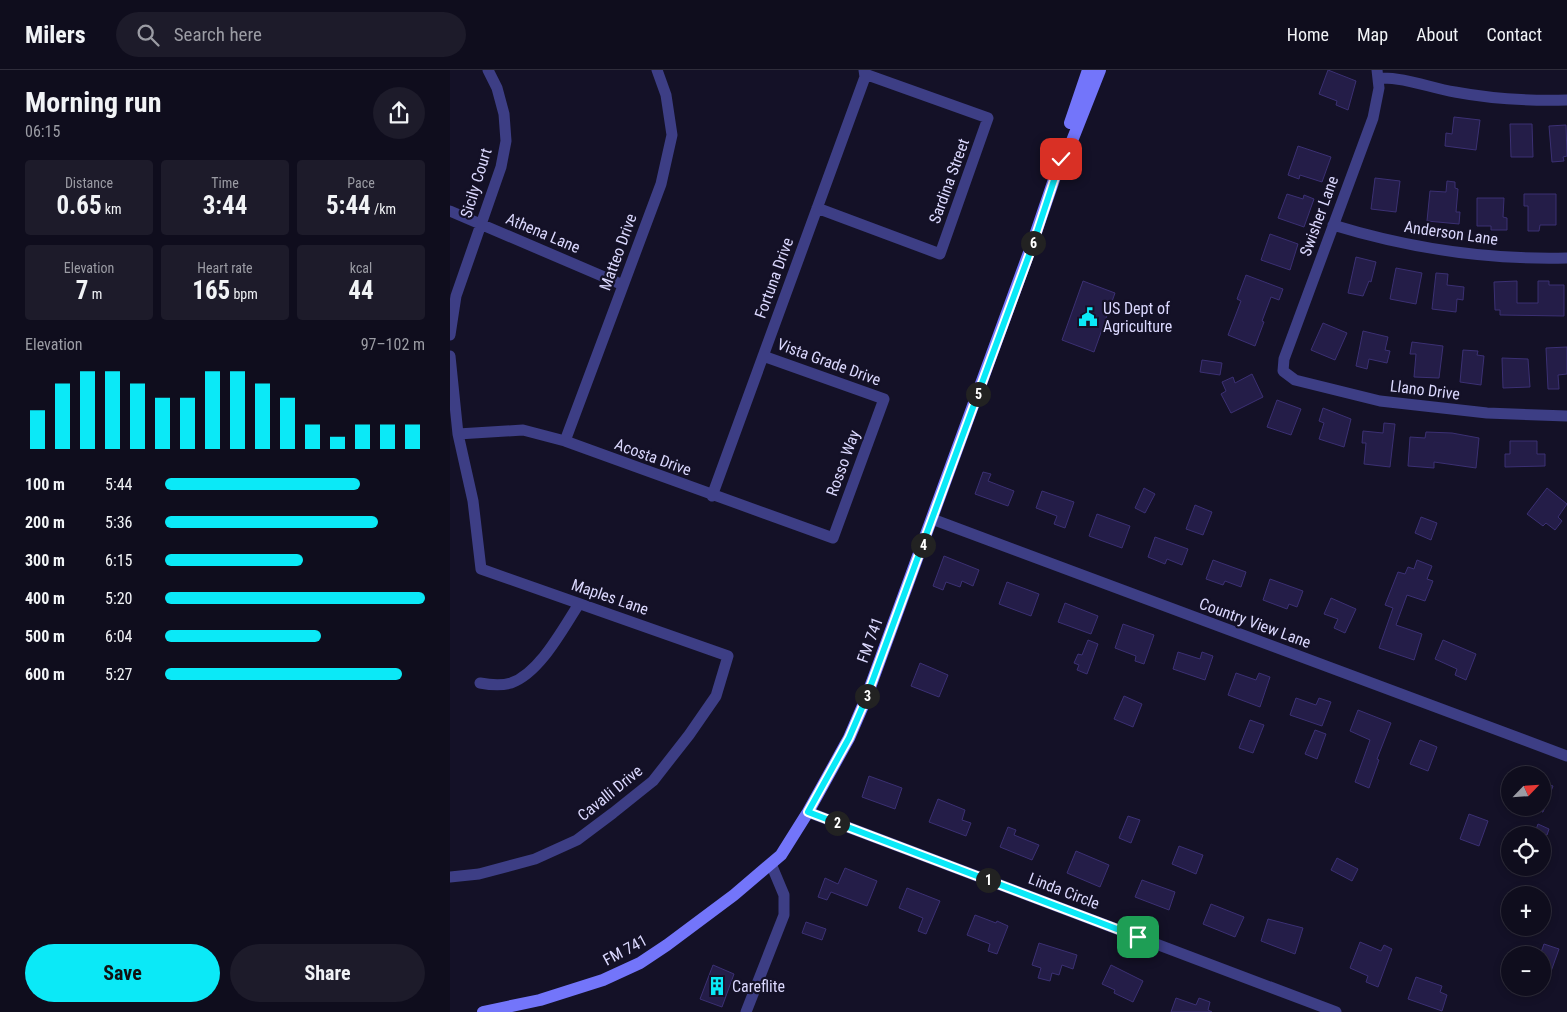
<!DOCTYPE html>
<html lang="en">
<head>
<meta charset="utf-8">
<style>
	:root { --surface:#0f0d1d; --page:#1d1b2a; --text:#f1f3f6; --muted:#9b9ca4; --line:#2f2d3b; --accent:#0be9f7 }
	body { margin:0; font-family:"Roboto Condensed",sans-serif; background:var(--page); color:var(--text); height:100vh; display:flex; flex-direction:column; font-size:19px; white-space:nowrap }
	* { box-sizing:border-box; margin:0 }
	p { font-size:16px; color:var(--muted) }
	.icon { flex:none; width:28px; height:28px; fill:none; stroke:currentColor; stroke-width:2; stroke-linecap:round; stroke-linejoin:round }
	.map { position:relative; flex:1; overflow:hidden }
	.details { display:flex; flex-direction:column; background:var(--surface); width:450px }
	.details>* { flex:none }
	.needle { width:32px; rotate:65deg }
	.tools { position:absolute; left:1051px; top:696px; display:grid; gap:10px }
	.tools a { display:grid; place-items:center; width:50px; height:50px; border-radius:50%; background:var(--surface); box-shadow:0 2px 8px #0003,0 0 0 1px var(--line); font-size:25px }
	.pin { position:absolute; display:grid; place-items:center; width:42px; height:42px; color:#fff; margin:-21px; border-radius:10px; box-shadow:0 2px 8px #0006 }
	.km { position:absolute; width:25px; height:25px; margin:-12px; border-radius:50%; background:#222; color:#fff; font-size:14px; line-height:25px; text-align:center }
	.round { display:grid; place-items:center; flex:none; width:52px; height:52px; border-radius:26px; background:var(--page) }
	.summary { display:flex; align-items:center; justify-content:space-between; height:85px; padding:0 25px }
	h1 { font-size:28px; font-weight:700; line-height:38px }
	.metrics { display:grid; grid-template-columns:repeat(3,1fr); gap:8px; height:85px; padding:5px 25px }
	.metrics div { display:grid; align-content:center; border-radius:5px; background:var(--page); text-align:center }
	.metrics b { font-size:25px; font-weight:700 }
	.metrics small { font-size:14px; font-weight:400 }
	.metrics p { font-size:14px }
	.chart { height:140px; padding:10px 25px }
	.chart p { display:flex; justify-content:space-between }
	.chart svg { width:100%; height:90px; margin-top:5px; stroke:var(--accent); stroke-width:6 }
	.button { display:flex; gap:10px; margin-top:auto; padding:10px 25px }
	.button a { flex:1; height:58px; border-radius:30px; background:var(--accent); color:#111; font-size:20px; font-weight:700; line-height:58px; text-align:center }
	.button a+a { background:var(--page); color:var(--text) }
	ul { padding:0 25px; list-style:none; font-size:16px }
	li { display:grid; grid-template-columns:80px 60px 1fr; align-items:center; height:38px }
	li i { height:12px; border-radius:6px; background:var(--accent) }
	header { display:flex; align-items:center; gap:30px; box-sizing:border-box; height:70px; padding:0 25px; background:var(--surface); border-bottom:1px solid var(--line) }
	header strong { font-size:24px }
	nav { display:flex; gap:28px; margin-inline-start:auto; font-size:18px }
	.search { width:350px; height:45px; background:var(--page); display:flex; align-items:center; gap:12px; box-sizing:border-box; padding:0 18px; border-radius:28px; color:var(--muted); font-size:19px }
	main { display:flex; flex:1; min-height:0 }
	.map>svg:first-child { display:block }
</style>
</head>
<body>
<header>
<strong>Milers</strong>
<div class="search"><svg class="icon" aria-label="search" viewBox="0 0 24 24"><circle cx="10" cy="10" r="6"/><path d="M15 15l6 6"/></svg>Search here</div>
<nav><a>Home</a><a>Map</a><a>About</a><a>Contact</a></nav>
</header>
<main>
<section class="details">
<div class="summary"><div><h1>Morning run</h1><p>06:15</p></div><a class="round"><svg class="icon" aria-label="share" viewBox="0 0 24 24"><path d="M12 15V3M7 8l5-5 5 5M5 13v7h14v-7"/></svg></a></div>
<div class="metrics">
<div><p>Distance</p><b>0.65<small> km</small></b></div>
<div><p>Time</p><b>3:44</b></div>
<div><p>Pace</p><b>5:44<small> /km</small></b></div>
</div>
<div class="metrics">
<div><p>Elevation</p><b>7<small> m</small></b></div>
<div><p>Heart rate</p><b>165<small> bpm</small></b></div>
<div><p>kcal</p><b>44</b></div>
</div>
<div class="chart"><p><span>Elevation</span>97–102 m</p>
<svg viewBox="0 0 160 44" preserveAspectRatio="none"><path d="M5 44V25M15 44V12M25 44V6M35 44V6M45 44V12M55 44V19M65 44V19M75 44V6M85 44V6M95 44V12M105 44V19M115 44V32M125 44V38M135 44V32M145 44V32M155 44V32"/></svg>
</div>
<ul>
<li><b>100 m</b>5:44<i style="width:75%"></i></li>
<li><b>200 m</b>5:36<i style="width:82%"></i></li>
<li><b>300 m</b>6:15<i style="width:53%"></i></li>
<li><b>400 m</b>5:20<i style="width:100%"></i></li>
<li><b>500 m</b>6:04<i style="width:60%"></i></li>
<li><b>600 m</b>5:27<i style="width:91%"></i></li>
</ul>
<div class="button"><a>Save</a><a>Share</a></div>
</section>
<div class="map">
<svg width="1117" height="942" viewBox="0 0 1117 942">
	<rect width="100%" height="100%" fill="#141127"/>
	<path fill="#241d48" stroke="#3b3073" d="M878 0 906 11 898 40 886 35 887 31 869 24Z
		M1004 47 1030 50 1026 80 995 76 996 63 1002 64Z
		M1060 54H1082L1083 87H1061Z
		M1116 55 1117 86 1113 87 1114 91 1102 92 1099 56Z
		M848 76 881 87 872 112 850 105 849 109 838 105Z
		M925 108 950 111 946 142 921 139Z
		M997 111 1005 112V118L1008 119 1006 142H1010L1009 154 977 151 980 121 996 122Z
		M837 124 853 129 854 125 864 129 854 157 828 148Z
		M1074 124H1106V155H1090L1089 161H1078V136H1074Z
		M1027 128H1054L1053 147 1057 148V160H1041V156H1027Z
		M820 164 848 174 840 200 811 190Z
		M906 187 926 192 921 212 919 211 913 226 898 223Z
		M946 198 972 203 966 234 940 229Z
		M986 203 998 204 997 215 1014 217 1013 230 1007 229 1006 242 982 239Z
		M796 205 833 219 829 230 821 227 812 251 814 252 805 276 778 265 791 231 787 229Z
		M633 211 665 223 644 282 612 270Z
		M1067 211V233H1088V211H1099V215H1114V246L1050 245V240H1045L1044 212Z
		M873 253 897 263 885 290 861 280Z
		M913 261 938 267 935 280 940 281 937 293 919 289 917 299 906 296Z
		M962 272 993 276 989 308 964 307 966 284H960Z
		M1117 277V304L1108 305 1109 319H1098L1096 278Z
		M1013 280 1028 281 1027 285 1034 286 1031 315 1010 312Z
		M1052 288 1078 289 1080 317 1053 318Z
		M752 290 772 293 770 305 750 302Z
		M802 304 813 327 781 343 771 324 776 321 772 312 783 307 785 313Z
		M827 330 851 339 841 365 817 357Z
		M873 338 901 349 894 377 869 369 874 353 869 351Z
		M934 353 945 354 940 397 914 394 916 373H912L913 361 933 363Z
		M976 362 1002 363 1029 368 1026 398 984 392V398L958 396 960 367 975 368Z
		M1060 371H1087V384H1095V396L1055 397V384H1060Z
		M533 402 541 404 538 411 564 421 558 436 525 424Z
		M694 418 705 424 695 443 685 438Z
		M1097 418 1117 434 1108 447 1112 451 1105 460 1096 453 1093 456 1077 444Z
		M592 421 624 432 615 458 604 454 607 446 586 438Z
		M745 435 762 442 753 465 736 459Z
		M647 444 680 456 672 478 639 466Z
		M971 447 987 453 981 470 965 463Z
		M705 467 738 479 732 495 717 489 715 494 698 487Z
		M494 486 529 500 523 516 512 511 510 517 496 512 493 520 483 516Z
		M763 490 796 502 791 517 775 511 773 515 756 509Z
		M967 490 982 496 977 509 983 511 975 531 957 525 946 555 972 564 964 590 929 578 943 538 935 535 948 502 955 504 958 497 964 499Z
		M820 509 853 521 847 537 839 534 837 539 813 530Z
		M557 512 589 524 581 546 549 534Z
		M881 528 906 539 895 563 884 558 888 549 874 544Z
		M615 533 648 546 641 564 608 552Z
		M673 554 704 565 694 594 685 591 686 586 665 578Z
		M638 570 648 574 637 604 627 600 629 595 624 593 628 584 632 585Z
		M993 570 1026 584 1016 610 1005 605 1007 599 985 589Z
		M728 582 750 589 752 582 763 586 755 610 723 599Z
		M470 593 498 605 489 627 461 616Z
		M786 603 806 610 809 603 820 607 810 637 778 625Z
		M674 626 692 634 683 657 664 649Z
		M846 628 866 635 869 628 881 632 872 656 840 645Z
		M908 640 941 653 927 689 929 690 919 718 905 712 920 670 900 661Z
		M800 650 814 655 803 683 789 678Z
		M865 660 876 664 867 689 855 684Z
		M970 670 987 677 978 701 960 694Z
		M419 706 452 718 445 739 412 727Z
		M1092 712 1103 716 1093 742H1092Z
		M488 729 515 740 512 750 521 753 516 766 479 752Z
		M1019 744 1038 751 1029 776 1010 769Z
		M678 746 690 750 681 773 669 768Z
		M1088 754 1099 759 1097 765H1084Z
		M558 757 566 760 564 765 589 775 582 790 550 777Z
		M729 776 753 785 746 804 722 794Z
		M626 781 659 795 650 817 617 803Z
		M887 788 908 799 902 811 881 800Z
		M395 798 427 811 417 836 381 822 377 830 368 827 375 808 388 814Z
		M692 810 725 822 719 840 685 827Z
		M457 818 490 831 476 864 468 861 473 848 449 838Z
		M761 834 794 847 785 867 753 854Z
		M525 845 546 853 547 851 558 856 547 884 538 881 540 874 517 865Z
		M818 849 853 858 845 884 811 871Z
		M356 852 376 859 372 870 352 863Z
		M910 872 931 881 934 875 942 879 928 917 916 912 918 906 900 898Z
		M589 873 627 885 623 899 612 895 609 905 602 903 600 911 588 908 591 898 582 895Z
		M1094 874 1109 879 1099 907 1092 904V885H1090Z
		M263 895 284 904 272 937 250 929Z
		M661 895 693 911 683 932 664 923 665 920 652 914Z
		M966 907 992 916 990 922 997 925 992 941 958 929Z
		M726 928 746 935 749 928 760 932 758 940 762 942H721Z"/>
	<g fill="none" stroke-linecap="round" stroke-linejoin="round">
		<path stroke="#3d3e85" stroke-width="11" d="M927 0 929 18 923 48 834 289 833 301 845 310 930 331 1037 343 1117 346
			M929 8C955 7 980 18 1005 22 1042 29 1079 31 1117 30
			M367 138 490 184 538 48 415 4
			M0 141 173 215
			M883 155C958 178 1038 190 1117 188
			M0 265 6 226 51 97 56 71 54 44 47 18 38 0
			M0 286 8 364 23 431 31 499 278 586 266 626 239 665 203 711 163 743 127 770 85 789 29 804 0 807
			M8 364 73 360 115 371 383 468 434 329 313 286
			M115 371 211 114 222 65 216 25 207 0
			M262 426 415 7 414 0
			M482 449 1117 686
			M30 613C41 615 51 616 61 613 90 603 113 558 129 534
			M358 742 886 942
			M296 942 334 845V825L321 794"/>
		<path stroke="#7375fa" stroke-width="12" d="M620 53 638 0
			M33 942 90 930 153 910 190 893 217 875 284 825 331 785 358 742 399 668 415 631 581 177 611 89 618 81 650 0"/>
	</g>
	<g fill="none" stroke-linecap="round" stroke-linejoin="round">
		<g stroke="#fff" stroke-width="10">
			<path id="route" d="M611 89 582 177 415 631 399 668 358 742 688 867"/>
		</g>
		<use href="#route" stroke="#0be9f7" stroke-width="6"/>
	</g>
	<defs>
		<g id="civic-bare" transform="scale(1.5)"><path d="M-.6-6.5H3V-4.5H.6V-3L4-1V1h2V6H-6V1h2V-1L-.6-3ZM-1.2 2.5V6h2.4V2.5Z" fill="#0be9f7" stroke="#141127" stroke-width="2.5" paint-order="stroke"/></g>
		<g id="building-bare" transform="scale(1.5)"><path d="M-4-6H4V6H1V3H-1V6H-4ZM-2.5-4.3h1.7v1.8h-1.7ZM.8-4.3h1.7v1.8H.8ZM-2.5-1h1.7V.8h-1.7ZM.8-1h1.7V.8H.8Z" fill="#0be9f7" stroke="#141127" stroke-width="2.5" paint-order="stroke"/></g>
	</defs>
	<g fill-rule="evenodd">
		<use href="#civic-bare" x="638" y="247"/>
		<use href="#building-bare" x="267" y="916"/>
	</g>
	<g text-anchor="middle" dominant-baseline="central" stroke-width="4.5" stroke-linejoin="round" paint-order="stroke">
		<g font-size="16" fill="#dbd8fe" stroke="#141127">
			<text transform="translate(499 111) rotate(-70)">Sardina Street</text>
			<text transform="translate(26 113) rotate(-73)">Sicily Court</text>
			<text transform="translate(869 146) rotate(-70)">Swisher Lane</text>
			<text transform="translate(93 163) rotate(23)">Athena Lane</text>
			<text transform="translate(1001 163) rotate(8)">Anderson Lane</text>
			<text transform="translate(168 182) rotate(-70)">Matteo Drive</text>
			<text transform="translate(324 208) rotate(-70)">Fortuna Drive</text>
			<text transform="translate(379 292) rotate(20)">Vista Grade Drive</text>
			<text transform="translate(975 320) rotate(7)">Llano Drive</text>
			<text transform="translate(203 387) rotate(20)">Acosta Drive</text>
			<text transform="translate(393 393) rotate(-70)">Rosso Way</text>
			<text transform="translate(160 527) rotate(19)">Maples Lane</text>
			<text transform="translate(805 553) rotate(20)">Country View Lane</text>
			<text transform="translate(420 570) rotate(-70)">FM 741</text>
			<text transform="translate(160 723) rotate(-39)">Cavalli Drive</text>
			<text transform="translate(614 821) rotate(21)">Linda Circle</text>
			<text transform="translate(175 880) rotate(-28)">FM 741</text>
		</g>
		<g font-size="16" fill="#dbd8fe" stroke="#141127" text-anchor="start">
			<text x="653" y="238">US Dept of<tspan x="653" dy="18">Agriculture</tspan></text>
			<text x="282" y="916">Careflite</text>
		</g>
	</g>
</svg>
<div class="tools">
<a><svg class="needle" viewBox="-14 -14 28 28"><path d="M0-13l5 13h-10z" fill="#e53935"/><path d="M0 13l5-13h-10z" fill="#9b9ca4"/></svg></a>
<a><svg class="icon" aria-label="locate" viewBox="0 0 24 24"><circle cx="12" cy="12" r="6"/><path d="M12 2v4M12 18v4M2 12h4M18 12h4"/></svg></a>
<a>+</a>
<a>−</a>
</div>
<div class="pin" style="left:688px;top:867px;background:#1e9e55"><svg class="icon" aria-label="arrive" viewBox="0 0 24 24"><path d="M6 21V4h12l-3 4 3 4H6"/></svg></div>
<div class="pin" style="left:611px;top:89px;background:#d93025"><svg class="icon" aria-label="check" viewBox="0 0 24 24"><path d="M5 12l5 5 9-10"/></svg></div>
<b class="km" style="left:538px;top:810px">1</b>
<b class="km" style="left:387px;top:753px">2</b>
<b class="km" style="left:417px;top:626px">3</b>
<b class="km" style="left:473px;top:475px">4</b>
<b class="km" style="left:528px;top:324px">5</b>
<b class="km" style="left:583px;top:173px">6</b>
</div>
</main>
</body>
</html>
